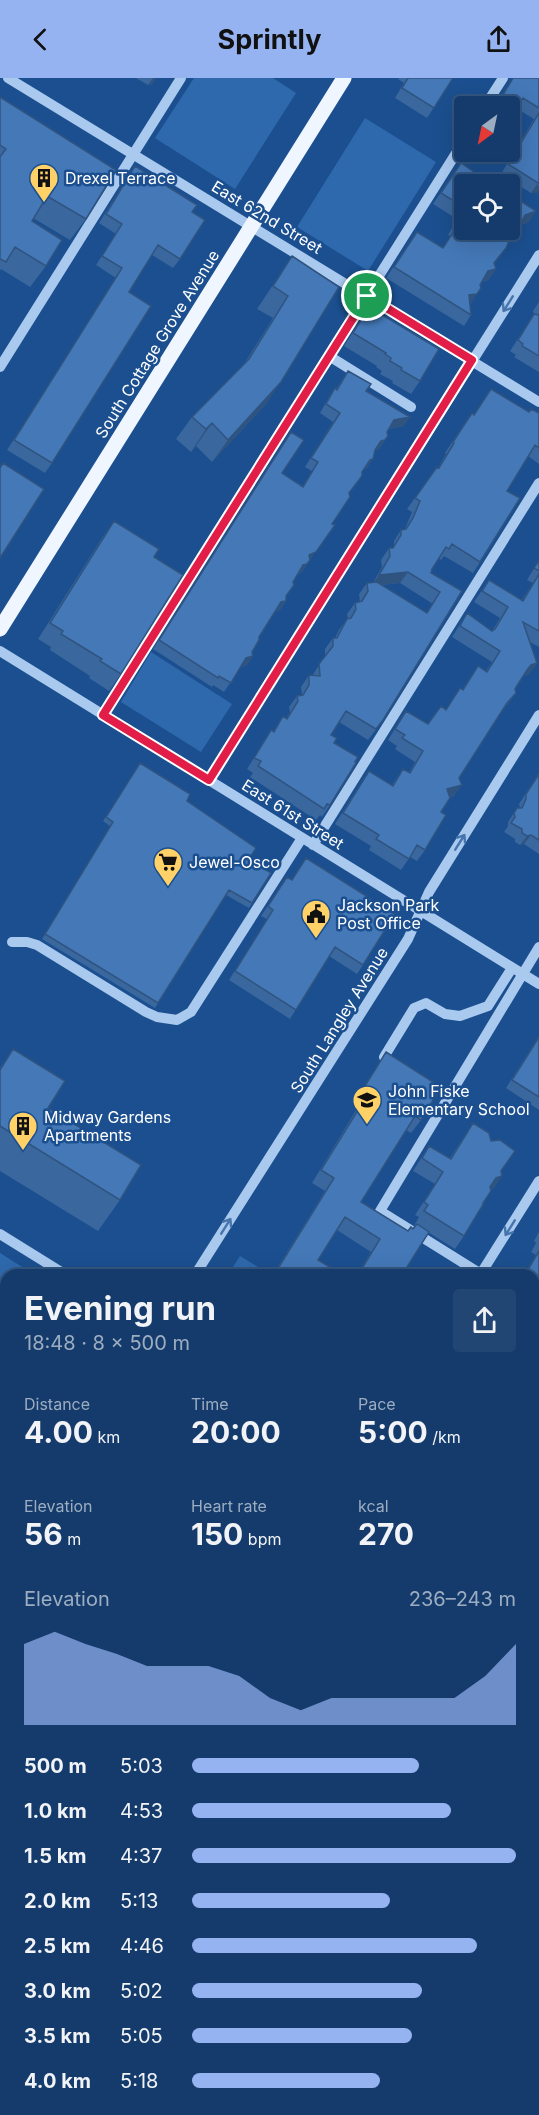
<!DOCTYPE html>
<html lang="en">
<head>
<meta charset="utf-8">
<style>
	:root { --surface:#143b6b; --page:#214673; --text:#f1f3f6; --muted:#9dadc1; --line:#33557e; --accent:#95b2f1 }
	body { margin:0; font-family:Inter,sans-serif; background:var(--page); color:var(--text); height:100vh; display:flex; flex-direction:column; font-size:22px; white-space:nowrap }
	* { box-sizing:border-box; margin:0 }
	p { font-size:20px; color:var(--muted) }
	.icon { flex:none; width:33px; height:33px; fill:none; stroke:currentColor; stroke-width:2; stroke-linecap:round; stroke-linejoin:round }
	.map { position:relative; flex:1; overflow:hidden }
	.sheet { position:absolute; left:0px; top:1191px; width:540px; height:846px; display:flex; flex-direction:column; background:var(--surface); border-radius:18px 18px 0 0; box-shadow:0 6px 24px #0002,0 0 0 2px var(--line) }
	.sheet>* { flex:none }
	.needle { width:39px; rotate:213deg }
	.tools { position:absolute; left:454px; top:18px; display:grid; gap:12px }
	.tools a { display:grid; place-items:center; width:66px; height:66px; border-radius:6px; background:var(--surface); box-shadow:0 6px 24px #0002,0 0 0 2px var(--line); font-size:30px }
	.pin { position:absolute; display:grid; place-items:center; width:51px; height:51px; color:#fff; margin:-26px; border:3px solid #fff; border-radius:50%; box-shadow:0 2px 6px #0007 }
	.round { display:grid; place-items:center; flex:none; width:63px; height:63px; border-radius:6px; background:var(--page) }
	.head { display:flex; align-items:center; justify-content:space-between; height:102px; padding:0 24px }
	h1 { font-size:33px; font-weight:700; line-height:45px }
	.metrics { display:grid; grid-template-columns:repeat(3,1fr); gap:9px; height:102px; padding:6px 24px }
	.metrics div { display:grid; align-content:center }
	.metrics b { font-size:30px; font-weight:700 }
	.metrics small { font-size:16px; font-weight:400 }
	.metrics p { font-size:16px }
	.chart { height:168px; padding:12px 24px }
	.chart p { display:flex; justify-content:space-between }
	.chart svg { width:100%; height:108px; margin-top:6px; fill:var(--accent); opacity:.7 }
	ul { padding:0 24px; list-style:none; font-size:20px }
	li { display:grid; grid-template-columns:96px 72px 1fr; align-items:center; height:45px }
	li i { height:15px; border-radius:8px; background:var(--accent) }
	header { display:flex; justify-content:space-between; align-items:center; height:78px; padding:0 24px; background:var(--accent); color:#111; font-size:27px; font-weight:700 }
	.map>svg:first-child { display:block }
</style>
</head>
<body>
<header><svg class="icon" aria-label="back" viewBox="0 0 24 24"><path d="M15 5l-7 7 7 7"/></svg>Sprintly<svg class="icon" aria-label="share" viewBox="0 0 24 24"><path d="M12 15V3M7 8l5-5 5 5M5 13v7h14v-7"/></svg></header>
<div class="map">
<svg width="539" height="2037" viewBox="0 0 539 2037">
	<rect width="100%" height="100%" fill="#1b4f8f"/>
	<path fill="#2e69ad" d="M194 0H273L296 15 235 111 155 60Z
		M365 40 436 84 368 193 297 149Z
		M151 574 232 626 201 674 121 624Z
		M0 1175 35 1197H6V1270L0 1269Z
		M240 1178 258 1189 252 1197H228Z
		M0 1302 6 1304V2031H534V1850L539 1853V2037H0Z
		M534 1505 539 1508V1534L534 1541Z
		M539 1584V1817L534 1814V1590Z"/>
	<path fill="#3c6290" stroke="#9cc4f0" stroke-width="1.5" d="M6 1478V1624L0 1617V1489Z
		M0 1854 6 1859V2031H141L143 2037H0Z
		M534 1907 539 1913V2037H223L221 2031H534Z"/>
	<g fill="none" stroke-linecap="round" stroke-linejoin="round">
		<path stroke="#a9c9ee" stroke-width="3" stroke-dasharray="3 4.5" stroke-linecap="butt" d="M0 1259 6 1261
			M0 1456 6 1451
			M534 1612 539 1616
			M534 1669 539 1658
			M534 1726 539 1740
			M534 1892 539 1894
			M184 2031 185 2037"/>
		<path stroke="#a9c9ee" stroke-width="10" d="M8 0 539 324
			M485 28 503 0
			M329 278 411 329
			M0 289 181 0
			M0 573 539 906
			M103 637 465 61
			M209 702 539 177
			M313 767 539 405
			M12 864H27L37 867 146 934 157 939 177 942 191 934 302 760
			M384 979 414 930 426 925 445 936 460 938 488 928 512 890
			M0 1156 66 1197
			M481 1196 380 1133 539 869
			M195 1197 408 861 429 814 539 637
			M480 1197 539 1103
			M0 1285 6 1287
			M534 1486 539 1489
			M534 1563 539 1557
			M534 1834 539 1837"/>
		<path stroke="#f0f6ff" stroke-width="15" d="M0 551 344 0"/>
	</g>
	<path fill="#3a679d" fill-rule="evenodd" d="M136 0H156L151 7H148Z
		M399 0H453L427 40 395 20 404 5 398 1Z
		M513 0H539V111L537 115H531L501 96 534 41 516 30 510 39V28H495Z
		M0 19 86 141 70 162 33 140 32 143 46 188 30 209 1 191 0 193Z
		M476 74H487L484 78Z
		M461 85 470 100 465 152 516 120 529 144 520 147 494 185 496 191 488 202 482 204 470 226 471 237 464 248 386 200 417 154 443 170 451 158 448 157 457 141 433 126Z
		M135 88 192 134 180 181 173 190 152 177 129 214 52 385 45 395 7 372 116 200 96 187 116 156 99 145Z
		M292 178 339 209 266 326 212 384 196 368 191 374 176 361 192 339 244 286 273 240 257 231Z
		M539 224V294L514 279 516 277 510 273 534 236 533 233Z
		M369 229 420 303 411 316 392 305 393 303 380 296 382 293 376 289 377 288 344 268Z
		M348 293 366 313 404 348 389 351 387 354 385 362 379 371 375 372 367 390H364L310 481 301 495 298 496 293 504 286 518V523L280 532 276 533 259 559 252 574 253 578 247 587 241 589 224 614 213 607 212 609 153 571 291 354 282 395 303 408 312 393 305 389 333 344 320 335 329 319 335 310 336 311Z
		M491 311 529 334 539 335V386L528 378 507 413 480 484 473 495 444 478 441 482 439 480 432 491 431 495 462 513 383 642 368 662 339 644 331 657 334 665 330 727 322 739 320 737 316 742 250 699 253 695 247 691 271 652 273 654 283 638 286 641 290 634 289 629 297 618 302 617 301 609 309 597 312 598 325 578V571L333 560H335L339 552 347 541H348L347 536 355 525 360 524 359 516 367 505H373L382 489 381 482 389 470H392L394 468V463L401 452 405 451 412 434 407 431 437 389 438 390 446 376 445 375 464 346 474 337ZM400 505 433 526 427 535 382 507Z
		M114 443 154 479 121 596 109 613 89 600 90 598 50 572 51 569 38 561 102 460Z
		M539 482V569L530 564 537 585 529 596 523 598 515 611 516 615 508 626 501 634 459 700 454 718 450 719 441 734 425 772 417 783 410 779 401 792 369 772 371 768 335 746 369 693 392 707 403 691 409 695 415 684 395 671 397 668 388 662 406 633 428 646 446 632 460 610 462 612 478 588 486 593 492 584 452 559 467 535 492 553 500 540 474 524 489 502 522 522 533 505 527 502Z
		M140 685 187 723 249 781 271 795 249 830 226 817 155 930 42 861 110 748 103 743Z
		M539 695V776L524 766 520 767 515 764V761L504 754 508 748V744L517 730H520L519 726Z
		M306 780 363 887 357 896 329 878 290 941 229 902 267 841 261 838 287 799 292 802Z
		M539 958V1032L506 1010Z
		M13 971 48 1030 120 1122 98 1153 0 1093V990Z
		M386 974 421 1042 411 1055 406 1052 361 1124 408 1153 413 1150 419 1139 415 1137 435 1106 413 1093 429 1068 450 1080 473 1045 501 1093 502 1098 493 1111H491L464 1158 455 1171 428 1154 402 1197H357L371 1174 337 1152 318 1182 343 1197H273L325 1113 312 1105 361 1024 356 1021Z
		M539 1154V1266L534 1273V1197H524L536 1177 531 1174 536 1165 534 1163Z
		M534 1323 539 1328V1457L534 1454Z"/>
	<path fill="#305480" d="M153 0H156L151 7H148Z
		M538 105 539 111 537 115H531Z
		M536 133 529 144 518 148 525 137Z
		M496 191 488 202 481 204 488 193Z
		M477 216 470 227 469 217Z
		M281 304 266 326 212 384 228 362Z
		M410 339 404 348 388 351 394 342Z
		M212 345 196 368 191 374 206 351Z
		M385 362 379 371 375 372 381 363Z
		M373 381 367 390 364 391 370 382Z
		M335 447 310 482 309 477Z
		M307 486 301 495 297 496 303 487Z
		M408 494 400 505 371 508 379 497Z
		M286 523 280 532 275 533 281 524Z
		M253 578 247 587 240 589 246 580Z
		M537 585 529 596 523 599 531 587Z
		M516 615 508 626 499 636 507 625Z
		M462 707 454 718 439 722 447 711Z
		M531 757 524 766 520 767 527 758Z
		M502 1098 493 1111 487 1113 496 1100Z"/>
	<path fill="#4478b7" stroke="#305480" stroke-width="1.5" d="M408 0H453L434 30 402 10Z
		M513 0H539V30L523 20 515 31 500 22Z
		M0 19 116 92 86 141 47 118 32 143 62 162 46 188 15 169 6 184 0 181V79L6 71 0 67Z
		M539 35V105H538L508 86Z
		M461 85 474 94 470 100 479 106H465V130L441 115Z
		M135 88 197 127 192 134 205 142 180 181 158 167 129 214 151 228 52 385 14 362 122 190 102 178 122 146 106 136Z
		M515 112 516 120 536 133 525 137 515 156H512L506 170 494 185 496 191 488 193 480 207 481 210 477 216 469 217 471 237 394 189 417 154 443 170 458 147 455 146 465 130V152H510V113Z
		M292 178 339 209 281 304 228 362 212 345 206 351 192 339 249 281 288 218 273 208Z
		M369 229 439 271 420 303 401 292 402 290 390 283 391 280 385 276 386 275 353 255Z
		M534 236 539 237V278L522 268 523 266 518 262Z
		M348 293 371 306 366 313 410 339 394 342 387 354 388 358 385 362 381 363 375 372 373 381 370 382 362 394V398L349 415 350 419 332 446 335 447 316 474 309 477 310 482 307 486 303 487 293 504 294 507 286 518V523L281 524 259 559V562L252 574 253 578 246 580 231 605 219 598 218 600 159 562 291 354 304 362 282 395 303 409 318 384 311 380 340 335 326 326 335 310 337 312Z
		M491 311 529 334 531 331 539 335V370L535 367 507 413 520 420 480 484 452 466 449 471 446 469 432 491 431 495 462 513 383 642 376 651 346 633 331 657 337 660 334 665 358 679 355 684 356 685 330 727 327 726 324 731 258 688 261 683 254 680 271 652 274 654 283 638 287 641 298 623 297 618 303 617 309 607V597L320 598 319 586 333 568V560H337L347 541 351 540 356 531 355 525 362 523 368 513 367 505 377 504 427 535 440 514 408 494 379 497 390 478 389 470H393L401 457V452L406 451 413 440 420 423 415 420 437 389 439 390 454 365 453 364 472 335 474 337Z
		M3 385 44 411 0 480V390Z
		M114 443 159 471 154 479 183 497 121 596 100 583 102 581 61 556 63 553 50 545Z
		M539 483V493L534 490Z
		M539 496V553L523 544 537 585 531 587 527 592 515 611 516 615 507 625 459 700 462 707 447 711 450 720 441 734 446 737 425 772 417 767 409 781 376 761 379 757 343 735 369 693 393 708 403 691 410 695 423 673 402 660 405 657 395 651 406 633 428 646 441 628 446 632 460 610 463 612 478 588 487 594 500 573 460 548 467 535 492 553 495 551 508 529 482 513 489 502 523 523Z
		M140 685 190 716 187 723 256 770 249 781 271 795 252 825 229 812 158 925 45 856 113 744 106 739Z
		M539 696V762L531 757 527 758 522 755V751L511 745 515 739 514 735 517 730H522L526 721V716Z
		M306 780 395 836 363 887 335 869 296 932 235 893 273 832 268 828 287 799 292 802Z
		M539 959V1019L512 1002Z
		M13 971 65 1003 48 1030 141 1087 120 1122 0 1048V992Z
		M386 974 441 1009 421 1042 415 1038 361 1124 408 1153 411 1149 413 1151 417 1146 429 1154 402 1197H358L380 1161 345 1139 318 1182 343 1197H274L334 1100 321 1092 371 1011 365 1008Z
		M473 1045 489 1055 491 1063 500 1062 515 1073 501 1093 502 1098 496 1100 490 1109 491 1113 483 1125H484L464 1158 424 1133 428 1127 424 1124 443 1094 422 1080 429 1068 451 1081Z
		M539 1173V1262L534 1270V1197H525Z
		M534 1323 539 1328V1440L534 1437Z"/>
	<defs><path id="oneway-shaft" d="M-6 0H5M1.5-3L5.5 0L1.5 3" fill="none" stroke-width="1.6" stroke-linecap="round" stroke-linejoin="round" transform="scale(1.5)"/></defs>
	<g stroke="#4674ac">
		<use href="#oneway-shaft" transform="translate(508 226) rotate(122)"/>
		<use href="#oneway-shaft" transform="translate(460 764) rotate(-58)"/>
		<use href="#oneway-shaft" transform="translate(226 1148) rotate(-58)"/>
		<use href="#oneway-shaft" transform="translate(510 1150) rotate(122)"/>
	</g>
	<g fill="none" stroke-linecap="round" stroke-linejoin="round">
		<g stroke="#fff" stroke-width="12">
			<path id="route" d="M367 218 472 282 209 702 103 637Z"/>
		</g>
		<use href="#route" stroke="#e11d48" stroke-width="8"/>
	</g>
	<defs>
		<g id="building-pin" transform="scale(1.5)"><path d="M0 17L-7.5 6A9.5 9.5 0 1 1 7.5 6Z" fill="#ffd166" stroke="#1b4f8f"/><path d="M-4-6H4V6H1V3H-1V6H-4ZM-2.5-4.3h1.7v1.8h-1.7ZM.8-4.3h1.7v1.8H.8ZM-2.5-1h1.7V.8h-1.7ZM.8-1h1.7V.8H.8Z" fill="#111"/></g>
		<g id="supermarket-pin" transform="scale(1.5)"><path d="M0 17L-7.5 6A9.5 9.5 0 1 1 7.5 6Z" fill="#ffd166" stroke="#1b4f8f"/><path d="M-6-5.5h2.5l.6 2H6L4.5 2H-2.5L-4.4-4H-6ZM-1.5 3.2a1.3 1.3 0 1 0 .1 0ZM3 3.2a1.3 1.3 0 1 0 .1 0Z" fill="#111"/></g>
		<g id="civic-pin" transform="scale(1.5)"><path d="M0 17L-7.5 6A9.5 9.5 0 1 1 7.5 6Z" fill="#ffd166" stroke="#1b4f8f"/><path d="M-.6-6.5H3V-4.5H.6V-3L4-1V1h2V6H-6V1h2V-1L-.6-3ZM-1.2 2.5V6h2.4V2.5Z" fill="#111"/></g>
		<g id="school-pin" transform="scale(1.5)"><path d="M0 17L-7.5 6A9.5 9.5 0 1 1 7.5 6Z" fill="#ffd166" stroke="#1b4f8f"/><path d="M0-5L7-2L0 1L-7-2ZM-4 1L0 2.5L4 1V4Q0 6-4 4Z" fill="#111"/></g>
	</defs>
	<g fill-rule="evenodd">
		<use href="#building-pin" x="44" y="100"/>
		<use href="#supermarket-pin" x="168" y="784"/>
		<use href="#civic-pin" x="316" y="836"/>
		<use href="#school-pin" x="367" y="1022"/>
		<use href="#building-pin" x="23" y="1048"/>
	</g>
	<g text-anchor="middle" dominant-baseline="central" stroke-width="5" stroke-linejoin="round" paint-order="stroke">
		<g font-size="16" fill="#fff" stroke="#1b4f8f" text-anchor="start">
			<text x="65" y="100">Drexel Terrace</text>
			<text x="189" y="784">Jewel-Osco</text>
			<text x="337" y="827">Jackson Park<tspan x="337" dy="18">Post Office</tspan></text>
			<text x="388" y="1013">John Fiske<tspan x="388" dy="18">Elementary School</tspan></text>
			<text x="44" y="1039">Midway Gardens<tspan x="44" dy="18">Apartments</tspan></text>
		</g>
		<g font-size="16" fill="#fff" stroke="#1b4f8f">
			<text transform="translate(267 139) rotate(31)">East 62nd Street</text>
			<text transform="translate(157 266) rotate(-58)">South Cottage Grove Avenue</text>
			<text transform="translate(293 736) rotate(32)">East 61st Street</text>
			<text transform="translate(339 942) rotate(-58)">South Langley Avenue</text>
		</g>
	</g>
</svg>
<div class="tools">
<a><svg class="needle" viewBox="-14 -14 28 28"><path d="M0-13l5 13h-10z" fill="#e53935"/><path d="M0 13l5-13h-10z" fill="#9dadc1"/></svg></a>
<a><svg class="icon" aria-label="locate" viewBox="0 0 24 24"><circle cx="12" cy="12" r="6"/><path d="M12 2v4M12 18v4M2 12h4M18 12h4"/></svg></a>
</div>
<div class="pin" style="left:367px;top:218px;background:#1e9e55"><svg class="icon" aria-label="arrive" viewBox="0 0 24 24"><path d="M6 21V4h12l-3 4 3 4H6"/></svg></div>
<section class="sheet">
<div class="head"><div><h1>Evening run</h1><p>18:48 · 8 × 500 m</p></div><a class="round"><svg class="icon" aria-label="share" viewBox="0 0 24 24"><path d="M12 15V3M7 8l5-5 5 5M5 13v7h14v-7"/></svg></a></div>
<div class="metrics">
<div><p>Distance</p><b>4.00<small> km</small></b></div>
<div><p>Time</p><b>20:00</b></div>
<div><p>Pace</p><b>5:00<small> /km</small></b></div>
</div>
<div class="metrics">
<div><p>Elevation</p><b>56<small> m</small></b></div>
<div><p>Heart rate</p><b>150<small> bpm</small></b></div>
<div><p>kcal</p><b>270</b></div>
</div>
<div class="chart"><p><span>Elevation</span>236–243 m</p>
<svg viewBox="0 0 160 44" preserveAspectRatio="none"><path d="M0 44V11L10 6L20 11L30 15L40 20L50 20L60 20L70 24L80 33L90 38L100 33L110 33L120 33L130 33L140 33L150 24L160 11V44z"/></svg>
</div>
<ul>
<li><b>500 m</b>5:03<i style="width:70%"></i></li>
<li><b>1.0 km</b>4:53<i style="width:80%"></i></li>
<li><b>1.5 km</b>4:37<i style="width:100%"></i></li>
<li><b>2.0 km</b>5:13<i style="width:61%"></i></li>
<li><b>2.5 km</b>4:46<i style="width:88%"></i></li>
<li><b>3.0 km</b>5:02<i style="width:71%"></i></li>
<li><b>3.5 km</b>5:05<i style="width:68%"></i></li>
<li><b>4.0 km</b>5:18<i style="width:58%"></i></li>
</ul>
</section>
</div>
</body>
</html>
